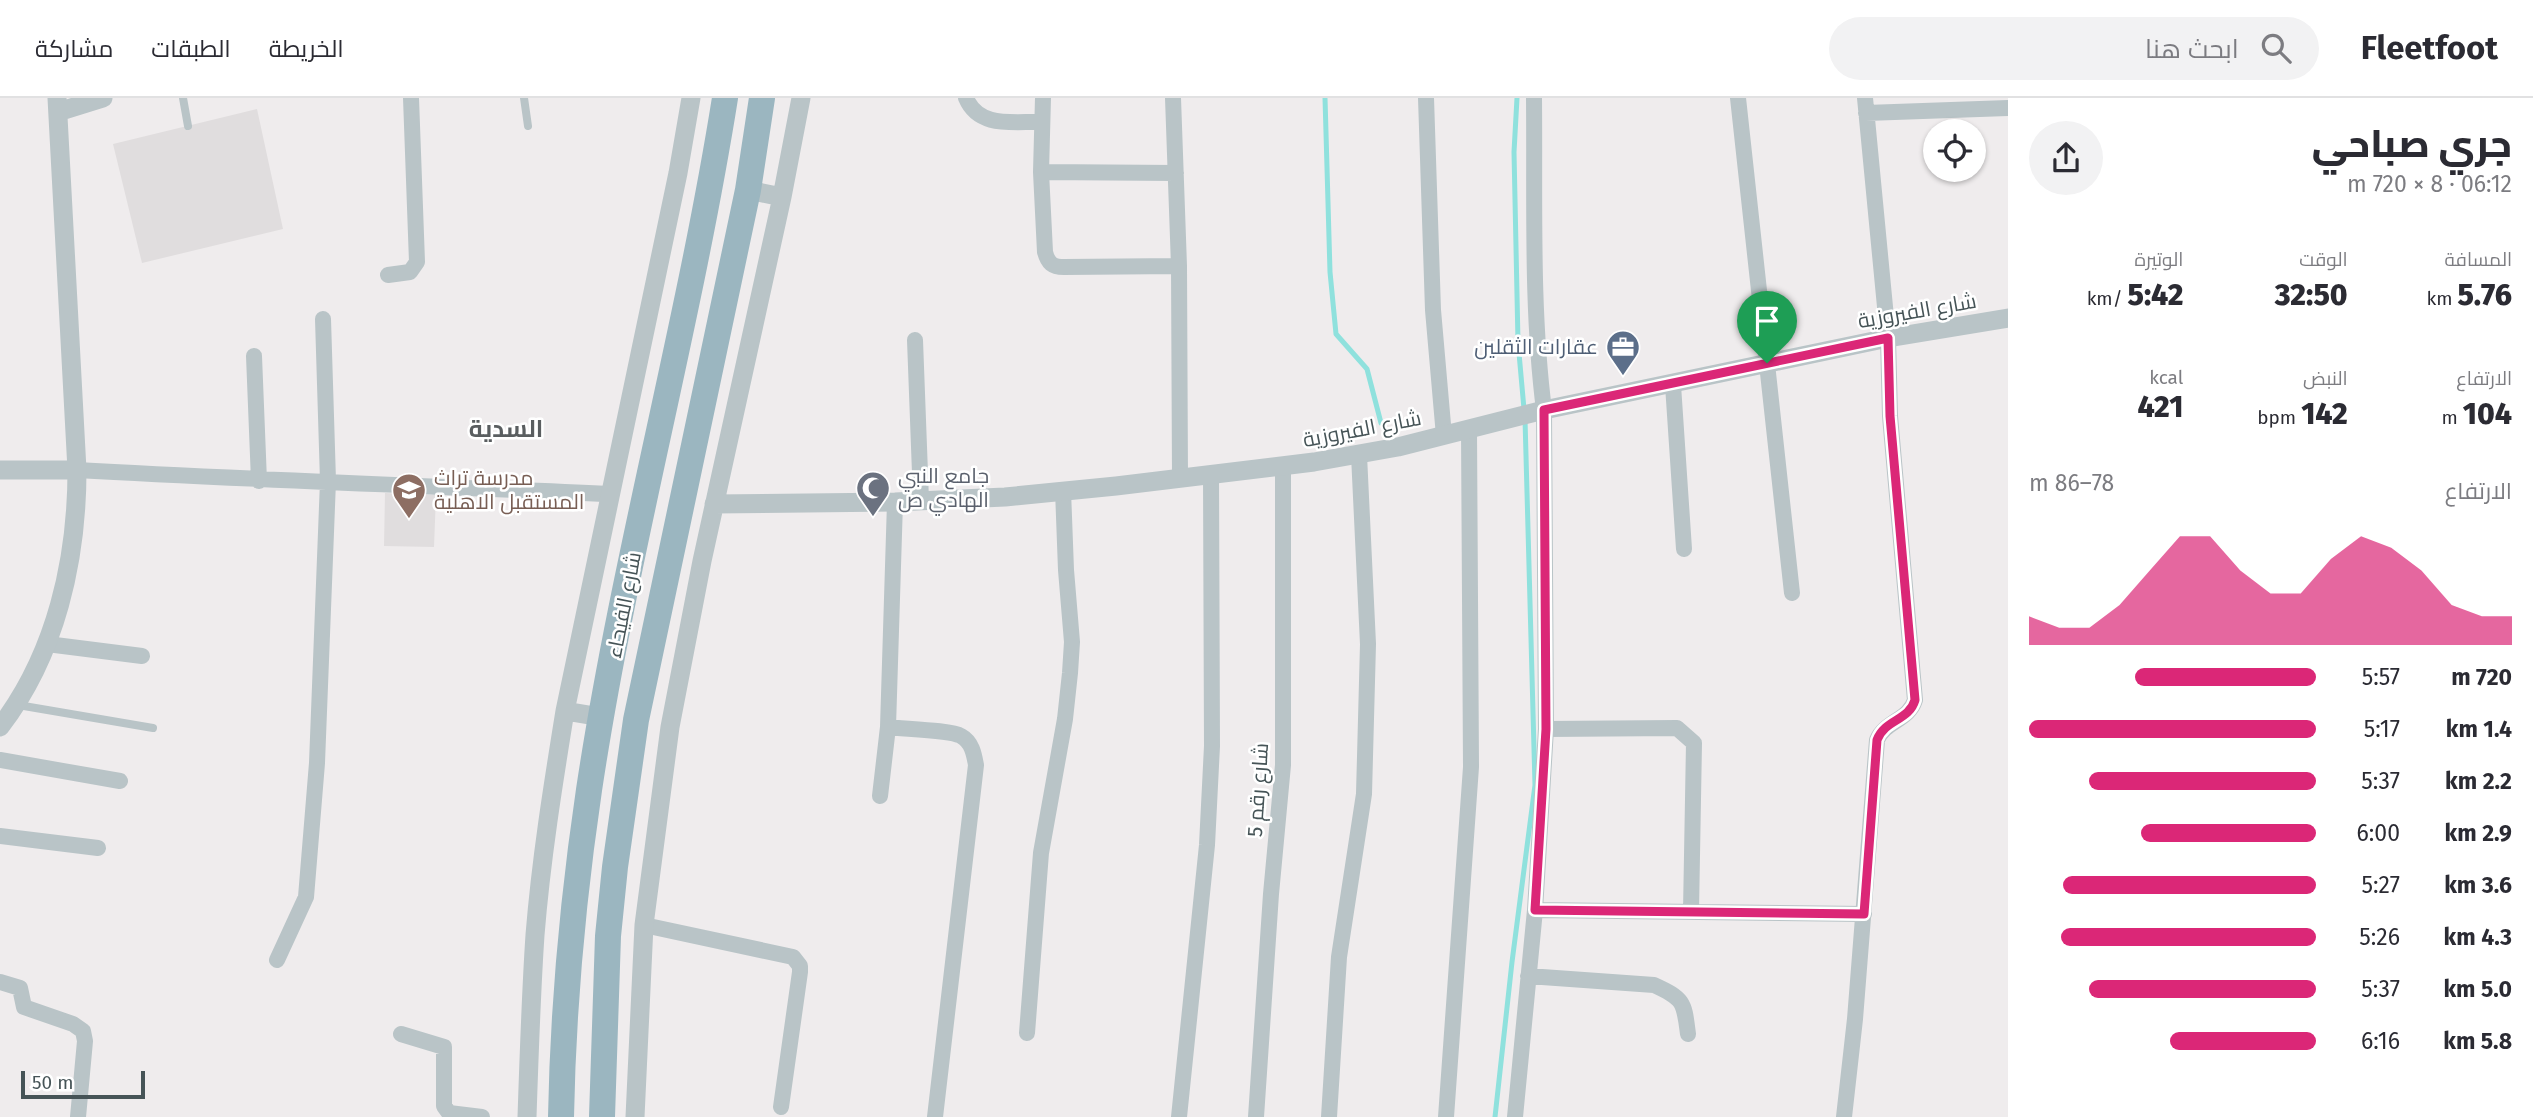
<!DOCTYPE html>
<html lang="ar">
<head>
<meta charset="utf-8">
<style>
	:root { --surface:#fff; --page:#f2f2f3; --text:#2b2b33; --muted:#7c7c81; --line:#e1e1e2; --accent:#db2777 }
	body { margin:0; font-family:"Fira Sans",Cairo,sans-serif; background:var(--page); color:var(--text); direction:rtl; height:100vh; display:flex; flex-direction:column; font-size:26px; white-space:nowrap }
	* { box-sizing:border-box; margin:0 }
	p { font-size:23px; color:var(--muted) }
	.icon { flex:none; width:38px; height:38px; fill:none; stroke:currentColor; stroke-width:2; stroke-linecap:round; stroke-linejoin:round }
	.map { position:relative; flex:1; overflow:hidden; direction:ltr }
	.sheet { display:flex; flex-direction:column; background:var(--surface); width:525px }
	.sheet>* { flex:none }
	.controls { position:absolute; left:1923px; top:21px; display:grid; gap:14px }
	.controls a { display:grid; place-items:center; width:63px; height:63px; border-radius:50%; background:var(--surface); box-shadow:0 2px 5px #0004; font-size:35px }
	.scale { position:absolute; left:21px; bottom:18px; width:124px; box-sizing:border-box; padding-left:7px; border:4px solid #465457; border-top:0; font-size:19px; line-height:24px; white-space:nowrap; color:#465457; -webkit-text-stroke:5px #fff; paint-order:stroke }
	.pin { position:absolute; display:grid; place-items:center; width:60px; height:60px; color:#fff; margin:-72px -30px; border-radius:50% 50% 50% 0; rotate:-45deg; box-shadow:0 0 7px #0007 }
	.pin .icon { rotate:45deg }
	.round { display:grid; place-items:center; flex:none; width:74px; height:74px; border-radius:37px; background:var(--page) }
	.overview { display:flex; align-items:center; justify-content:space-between; height:119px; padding:0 21px }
	h1 { font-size:38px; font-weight:800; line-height:52px }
	.stats { display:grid; grid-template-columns:repeat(3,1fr); gap:10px; height:119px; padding:7px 21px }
	.stats div { display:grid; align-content:center }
	.stats b { font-size:30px; font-weight:800 }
	.stats small { font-size:19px; font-weight:400 }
	.stats p { font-size:19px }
	.chart { height:196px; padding:14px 21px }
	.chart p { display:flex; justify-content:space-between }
	.chart svg { width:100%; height:126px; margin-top:7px; fill:var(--accent); opacity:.7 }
	ul { padding:0 21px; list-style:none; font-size:23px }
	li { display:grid; grid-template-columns:112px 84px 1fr; align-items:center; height:52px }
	li i { height:18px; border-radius:9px; background:var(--accent) }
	header { display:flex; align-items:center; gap:42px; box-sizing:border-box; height:98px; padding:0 35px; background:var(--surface); border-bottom:2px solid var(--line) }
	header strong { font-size:33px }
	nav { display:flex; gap:38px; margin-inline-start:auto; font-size:24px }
	.search { width:490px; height:63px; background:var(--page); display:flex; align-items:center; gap:18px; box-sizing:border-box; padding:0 24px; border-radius:38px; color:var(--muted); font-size:26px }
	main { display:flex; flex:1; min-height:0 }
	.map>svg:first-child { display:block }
</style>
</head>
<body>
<header>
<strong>Fleetfoot</strong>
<div class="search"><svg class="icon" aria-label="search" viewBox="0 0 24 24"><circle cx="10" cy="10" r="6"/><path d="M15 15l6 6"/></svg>ابحث هنا</div>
<nav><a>الخريطة</a><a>الطبقات</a><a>مشاركة</a></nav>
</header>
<main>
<section class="sheet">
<div class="overview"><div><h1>جري صباحي</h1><p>06:12 · 8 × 720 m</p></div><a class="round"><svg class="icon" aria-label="share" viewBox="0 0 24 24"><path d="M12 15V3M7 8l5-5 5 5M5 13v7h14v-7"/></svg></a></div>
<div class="stats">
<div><p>المسافة</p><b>5.76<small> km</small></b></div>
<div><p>الوقت</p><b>32:50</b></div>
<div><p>الوتيرة</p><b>5:42<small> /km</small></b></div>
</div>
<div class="stats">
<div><p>الارتفاع</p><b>104<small> m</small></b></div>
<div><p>النبض</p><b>142<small> bpm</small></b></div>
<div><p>kcal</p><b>421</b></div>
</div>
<div class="chart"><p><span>الارتفاع</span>78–86 m</p>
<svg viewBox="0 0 160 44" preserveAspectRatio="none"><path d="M0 44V34L10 38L20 38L30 30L40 18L50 6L60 6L70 18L80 26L90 26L100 14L110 6L120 10L130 18L140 30L150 34L160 34V44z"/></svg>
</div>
<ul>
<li><b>720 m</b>5:57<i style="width:63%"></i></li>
<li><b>1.4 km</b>5:17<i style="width:100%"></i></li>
<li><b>2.2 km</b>5:37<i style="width:79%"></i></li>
<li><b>2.9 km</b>6:00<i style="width:61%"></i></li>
<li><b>3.6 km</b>5:27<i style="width:88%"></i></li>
<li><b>4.3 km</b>5:26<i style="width:89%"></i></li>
<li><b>5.0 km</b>5:37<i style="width:79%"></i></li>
<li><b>5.8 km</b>6:16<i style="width:51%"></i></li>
</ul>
</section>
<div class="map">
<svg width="2008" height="1019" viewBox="0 0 2008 1019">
	<rect width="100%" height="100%" fill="#efeced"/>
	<path fill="#e0ddde" d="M257 11 283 131 142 165 113 46Z
		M385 395 436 397 434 449 384 448Z"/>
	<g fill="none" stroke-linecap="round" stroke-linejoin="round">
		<path stroke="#8fe1dd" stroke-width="5" d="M1325 0 1330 174 1336 236 1367 271 1381 325
			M1517 0 1514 54 1518 244 1524 311
			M1495 1019 1512 864 1535 687 1525 321"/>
		<path stroke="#b9c4c7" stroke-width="8" d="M183 0 188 28
			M524 0 528 28
			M18 607 153 630"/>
		<path stroke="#b9c4c7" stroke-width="16" d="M966 0C979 31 1014 23 1042 24
			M1043 0 1041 74 1045 154C1048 165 1052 169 1064 169L1179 168
			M1173 0 1179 168 1180 381
			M1426 0 1433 212 1444 338
			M1738 0 1792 495
			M1866 15 2008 10
			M1041 74 1176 75
			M388 177 410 174 417 164 411 0
			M915 242 921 402
			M254 258 259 383
			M1673 287 1684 451
			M77 372C255 382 432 388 609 396
			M47 546 142 558
			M888 629C903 631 951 632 961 638 972 644 974 656 976 667L935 1019
			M1546 631 1677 630 1694 645 1691 814
			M0 662 120 683
			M880 698 888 629 895 404
			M0 738 98 750
			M1535 812 1864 816
			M644 827 793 859 800 868V874L781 1009
			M277 862 306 799 317 665 328 383 323 221
			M1528 878 1654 887C1685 901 1684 905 1688 936
			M0 884 20 890 24 909 73 926 83 933 85 943 78 1019
			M1027 935 1041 755 1065 621 1070 575 1072 544 1066 472 1063 392
			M401 936 444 949V1008L449 1015 482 1019
			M1179 1019 1207 747 1212 648 1211 378
			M1256 1019 1271 796 1283 667V367
			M1329 1019 1339 859 1364 696 1368 546 1359 357
			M1446 1019 1471 669 1469 332
			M1515 1019 1535 812 1546 631 1544 312C1531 209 1535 104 1534 0
			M1844 1019 1855 921 1877 642C1885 623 1909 622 1915 602L1890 318 1888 240 1865 0"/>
		<path stroke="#b9c4c7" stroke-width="19" d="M58 14 103 0
			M748 92 782 99
			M0 372H77
			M714 406 895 404 1005 399 1116 388 1314 364 1398 349 1544 312 1888 240 2008 220
			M565 613 601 619
			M0 629C56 556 77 462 77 372L57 0
			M527 1019C529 958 531 897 535 837 541 762 553 687 565 613L678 75 691 0
			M635 1019 644 827 670 629 702 463 782 99 801 0"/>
		<path stroke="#9bb6c0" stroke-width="26" d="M561 1019C563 910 573 800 589 692 624 459 688 232 725 0
			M602 1019 608 838 615 769 636 622 748 92 762 0"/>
	</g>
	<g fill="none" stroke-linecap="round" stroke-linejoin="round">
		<g stroke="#fff" stroke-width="14">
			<path id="route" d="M1888 240 1890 318 1915 602C1909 623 1885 621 1877 642L1864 816 1535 812 1546 631 1544 312Z"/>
		</g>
		<use href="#route" stroke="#db2777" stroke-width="9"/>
	</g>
	<defs>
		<g id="office-pin" transform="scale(1.75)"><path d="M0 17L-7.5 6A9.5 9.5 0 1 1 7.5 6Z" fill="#5c6f8a" stroke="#fff"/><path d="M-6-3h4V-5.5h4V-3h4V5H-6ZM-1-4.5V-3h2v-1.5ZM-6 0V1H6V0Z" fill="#fff"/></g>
		<g id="mosque-pin" transform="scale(1.75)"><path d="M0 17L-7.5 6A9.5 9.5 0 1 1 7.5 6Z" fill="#6b7280" stroke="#fff"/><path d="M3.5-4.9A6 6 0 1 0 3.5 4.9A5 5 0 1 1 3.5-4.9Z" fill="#fff"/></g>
		<g id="school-pin" transform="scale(1.75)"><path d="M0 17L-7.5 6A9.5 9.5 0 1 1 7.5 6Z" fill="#8d6e63" stroke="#fff"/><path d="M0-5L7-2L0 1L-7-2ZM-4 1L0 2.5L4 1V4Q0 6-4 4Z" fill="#fff"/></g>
	</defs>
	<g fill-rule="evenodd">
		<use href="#office-pin" x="1623" y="249"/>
		<use href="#mosque-pin" x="873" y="390"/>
		<use href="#school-pin" x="409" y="392"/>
	</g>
	<g text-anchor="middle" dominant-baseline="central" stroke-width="5" stroke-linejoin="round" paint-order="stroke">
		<g font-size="21" fill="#465457" stroke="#fff">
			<text transform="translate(1917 213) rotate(-10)">شارع الفيروزية</text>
			<text transform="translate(1362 331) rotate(-11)">شارع الفيروزية</text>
			<text transform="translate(624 507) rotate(-79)">شارع الفيحاء</text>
			<text transform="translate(1258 692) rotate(-86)">شارع رقم 5</text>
		</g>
		<g font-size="21" fill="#4e5e75" stroke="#fff" text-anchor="end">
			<text x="1598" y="249">عقارات الثقلين</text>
		</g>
		<g font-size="21" fill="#5b616d" stroke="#fff" text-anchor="start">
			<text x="898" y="378">جامع النبي<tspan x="898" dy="24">الهادي ص</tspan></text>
		</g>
		<g font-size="21" fill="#785e54" stroke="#fff" text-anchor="start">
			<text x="434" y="380">مدرسة تراث<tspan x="434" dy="24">المستقبل الاهلية</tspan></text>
		</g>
		<g font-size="24" font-weight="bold" fill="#5a5e60" stroke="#fff">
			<text x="506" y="331">السدية</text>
		</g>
	</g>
</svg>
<div class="controls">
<a><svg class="icon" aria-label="locate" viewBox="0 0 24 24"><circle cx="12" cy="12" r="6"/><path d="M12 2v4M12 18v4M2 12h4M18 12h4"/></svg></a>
</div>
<div class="scale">50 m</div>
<div class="pin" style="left:1767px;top:265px;background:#1e9e55"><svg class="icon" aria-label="arrive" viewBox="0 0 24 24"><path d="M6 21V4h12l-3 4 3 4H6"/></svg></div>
</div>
</main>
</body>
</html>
